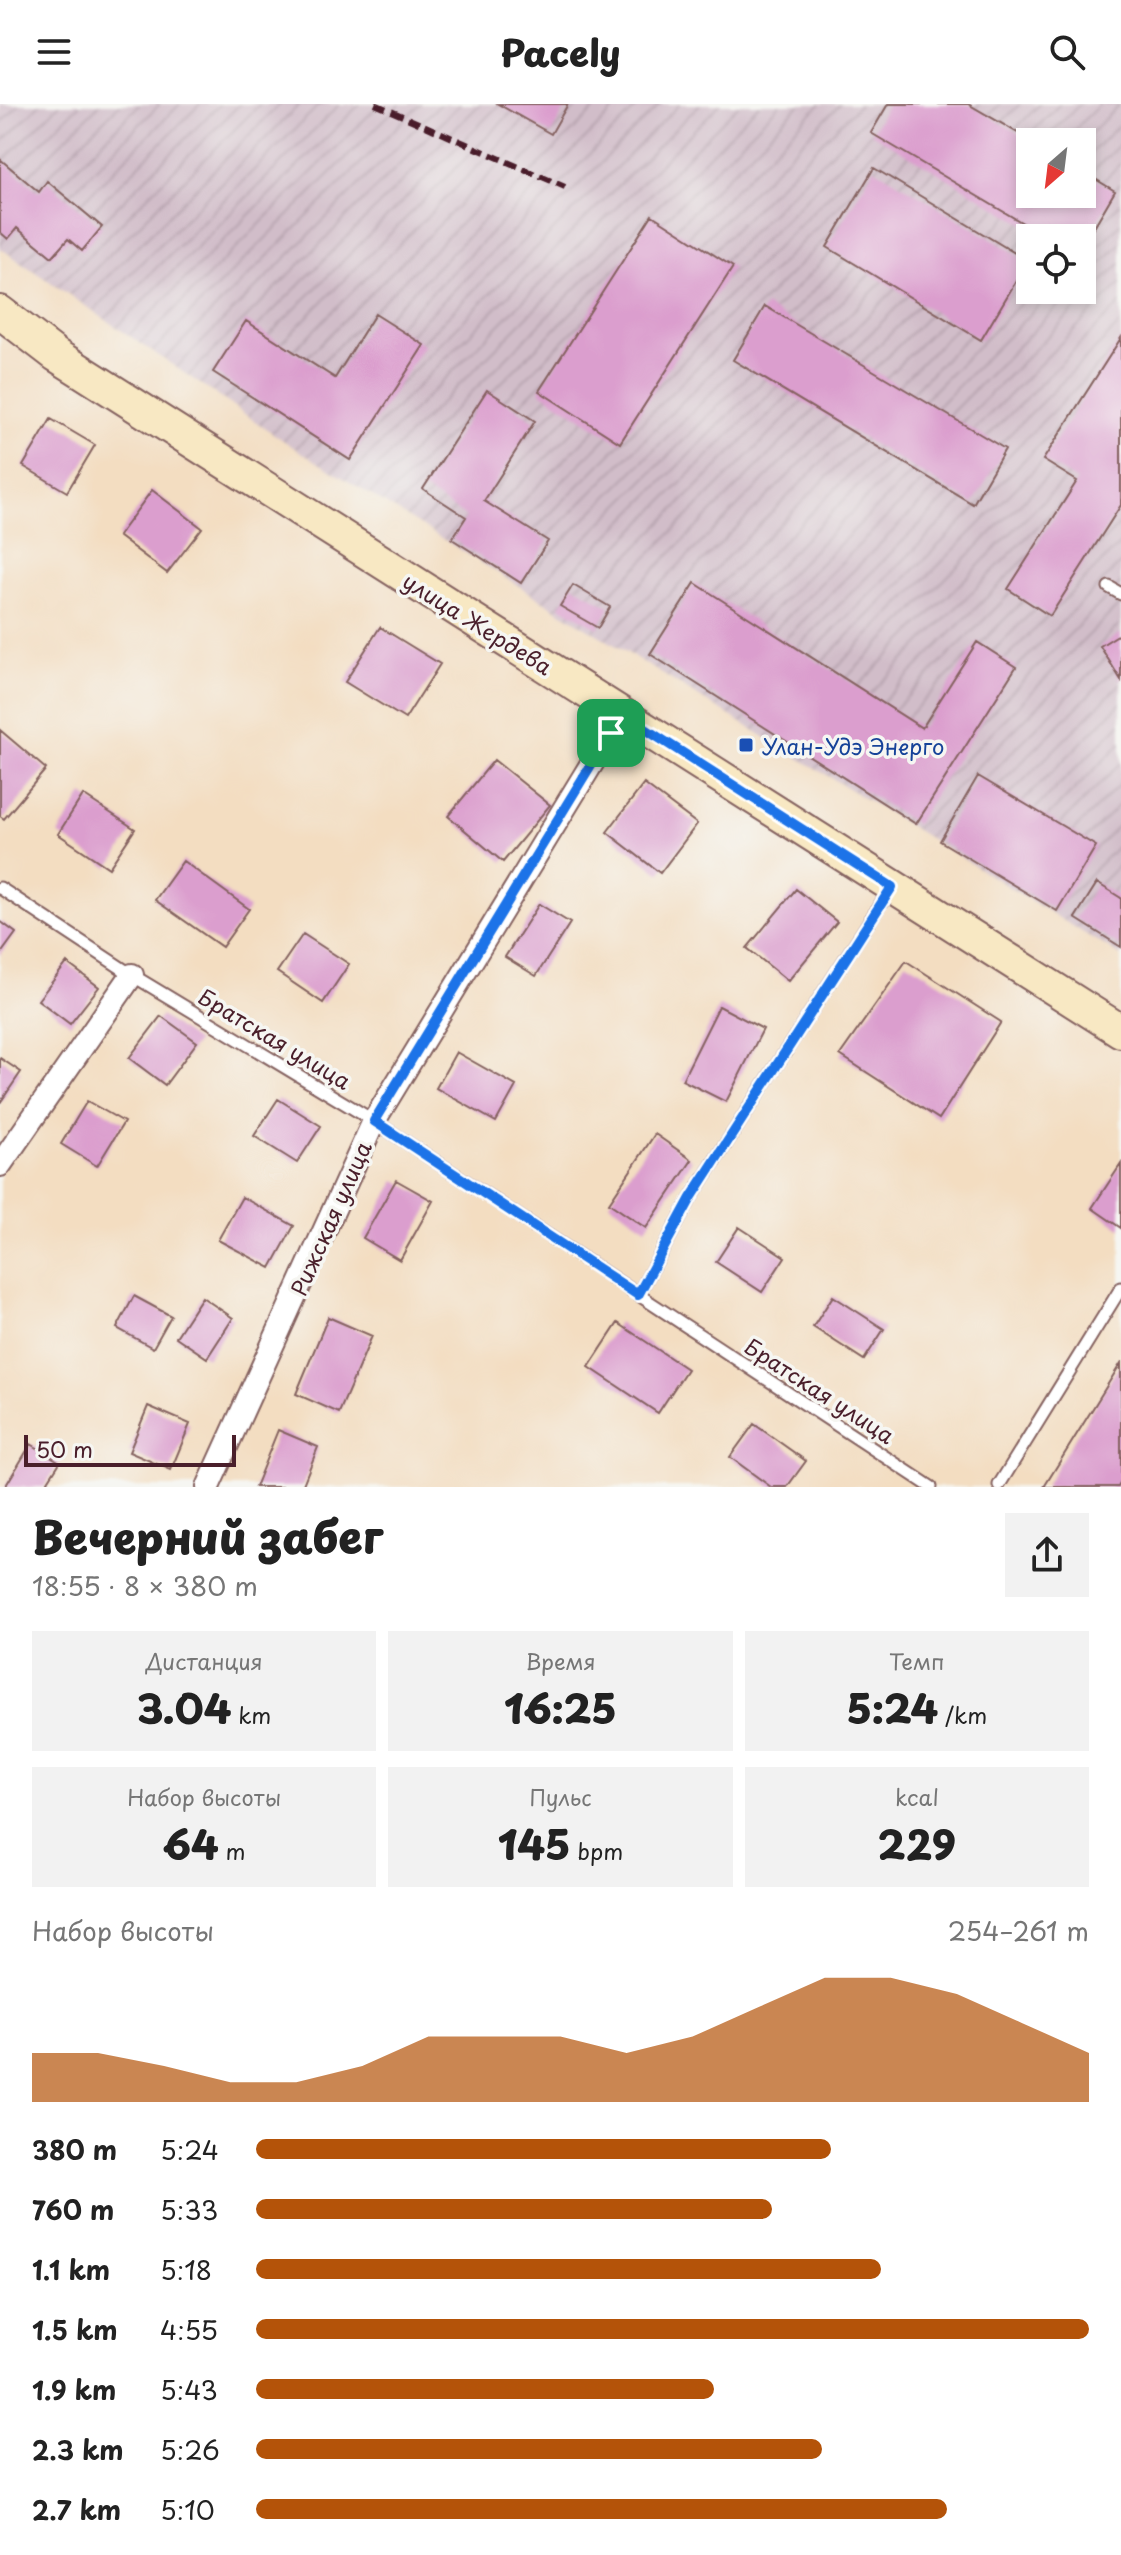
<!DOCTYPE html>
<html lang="ru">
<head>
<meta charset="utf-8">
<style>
	:root { --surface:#fff; --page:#f2f2f2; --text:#222; --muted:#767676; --accent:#b45309 }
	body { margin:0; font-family:"Playpen Sans",sans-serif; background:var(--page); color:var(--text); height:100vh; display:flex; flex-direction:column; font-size:30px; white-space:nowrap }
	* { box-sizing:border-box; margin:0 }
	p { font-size:26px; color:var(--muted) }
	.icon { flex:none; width:44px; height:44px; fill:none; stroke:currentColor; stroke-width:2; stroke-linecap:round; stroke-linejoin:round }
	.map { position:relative; height:1383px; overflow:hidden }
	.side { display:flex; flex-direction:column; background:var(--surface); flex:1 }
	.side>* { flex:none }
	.needle { width:52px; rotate:208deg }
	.tools { position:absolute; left:1016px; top:24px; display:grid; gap:16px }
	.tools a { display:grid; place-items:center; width:80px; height:80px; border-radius:0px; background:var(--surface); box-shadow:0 4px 12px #0003; font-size:40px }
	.scale { position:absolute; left:24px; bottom:20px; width:212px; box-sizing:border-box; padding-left:8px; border:4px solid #4a1f2b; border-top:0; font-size:22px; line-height:28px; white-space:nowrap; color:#4a1f2b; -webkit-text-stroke:6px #f6f6f2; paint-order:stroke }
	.pin { position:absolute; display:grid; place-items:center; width:68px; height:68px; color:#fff; margin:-34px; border-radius:16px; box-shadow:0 4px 12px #0006 }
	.round { display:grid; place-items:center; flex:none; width:84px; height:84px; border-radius:0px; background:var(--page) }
	.summary { display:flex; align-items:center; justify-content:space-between; height:136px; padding:0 32px }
	h1 { font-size:44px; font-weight:800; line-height:60px }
	.metrics { display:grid; grid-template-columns:repeat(3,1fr); gap:12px; height:136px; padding:8px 32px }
	.metrics div { display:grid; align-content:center; border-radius:0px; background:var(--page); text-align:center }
	.metrics b { font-size:40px; font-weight:800 }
	.metrics small { font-size:22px; font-weight:400 }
	.metrics p { font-size:22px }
	.chart { height:224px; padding:16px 32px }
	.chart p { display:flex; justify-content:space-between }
	.chart svg { width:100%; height:144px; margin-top:8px; fill:var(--accent); opacity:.7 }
	ul { padding:0 32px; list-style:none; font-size:26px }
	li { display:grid; grid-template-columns:128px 96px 1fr; align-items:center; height:60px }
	li i { height:20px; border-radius:10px; background:var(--accent) }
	header { display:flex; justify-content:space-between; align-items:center; height:104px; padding:0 32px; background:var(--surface); font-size:36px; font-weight:800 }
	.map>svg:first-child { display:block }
</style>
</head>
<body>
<header><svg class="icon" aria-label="menu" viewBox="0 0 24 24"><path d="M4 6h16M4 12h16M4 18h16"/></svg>Pacely<svg class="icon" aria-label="search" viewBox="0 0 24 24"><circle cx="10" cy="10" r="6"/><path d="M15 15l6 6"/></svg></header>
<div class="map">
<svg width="1121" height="1383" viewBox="0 0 1121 1383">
	<defs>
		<pattern id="industrial-furrows" width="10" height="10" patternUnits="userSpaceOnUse" patternTransform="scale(2)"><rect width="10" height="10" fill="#d1bdc9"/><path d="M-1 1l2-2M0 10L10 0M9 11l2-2" fill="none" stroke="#b5a2ad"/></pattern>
	</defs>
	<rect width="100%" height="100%" fill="#f6f6f2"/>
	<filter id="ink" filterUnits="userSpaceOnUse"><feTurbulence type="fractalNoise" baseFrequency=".0125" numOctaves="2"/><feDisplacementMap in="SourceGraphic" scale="16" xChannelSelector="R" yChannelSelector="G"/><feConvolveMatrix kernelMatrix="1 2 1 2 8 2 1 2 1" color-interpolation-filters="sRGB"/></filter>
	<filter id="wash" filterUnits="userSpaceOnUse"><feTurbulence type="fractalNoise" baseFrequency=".006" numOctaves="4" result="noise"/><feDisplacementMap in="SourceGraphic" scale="32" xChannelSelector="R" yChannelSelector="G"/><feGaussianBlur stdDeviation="1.8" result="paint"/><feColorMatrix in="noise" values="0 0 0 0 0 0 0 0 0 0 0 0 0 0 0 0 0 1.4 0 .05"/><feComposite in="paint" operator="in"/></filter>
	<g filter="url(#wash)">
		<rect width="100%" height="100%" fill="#f3ddc1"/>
		<path fill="url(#industrial-furrows)" fill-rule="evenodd" d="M0 0H1121V852L296 345 0 144ZM1030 38H1082V90H1030ZM1030 134H1082V186H1030Z"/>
		<g id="blocks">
			<path fill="#db9ece" d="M498 0H568L551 30Z
				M888 0H968L1030 36V90H1082V67L1115 87 1082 143V134H1048L871 29Z
				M0 55 39 88 47 77 102 123 82 147 68 135 52 153 17 124 8 135 0 128Z
				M874 64 1028 157 981 236 827 143Z
				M652 111 733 163 620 339 539 287Z
				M765 202 1005 345 973 400 733 256Z
				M375 210 424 241 350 356 213 268 246 217 335 274Z
				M1121 234V401L1050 512 1008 485 1077 377 1043 356Z
				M487 286 535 317 484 397 548 437 521 479 452 435 466 413 423 385Z
				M51 315 95 341 67 388 23 362Z
				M152 386 202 424 167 469 118 432Z
				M695 479 922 624 977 538 1016 563 916 720 650 550Z
				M573 481 610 503 598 524 560 502Z
				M380 523 440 560 405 615 345 578Z
				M1121 529V576L1100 542Z
				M0 626 46 665 4 715 0 712Z
				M494 656 550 701 503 758 448 712Z
				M978 672 1096 742 1057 807 940 737Z
				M644 680 697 720 660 769 607 728Z
				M83 691 135 725 109 764 58 730Z
				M183 757 249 805 222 843 155 796Z
				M1097 779 1121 794V843L1075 814Z
				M796 785 837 818 788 877 747 844Z
				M539 800 570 819 536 872 505 853Z
				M0 817 16 829 0 851Z
				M303 830 349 860 323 899 277 868Z
				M906 857 1001 918 939 1015 840 951Z
				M67 859 99 883 70 920 38 896Z
				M719 902 763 925 726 998 682 976Z
				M161 912 197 938 165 981 129 954Z
				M456 948 516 982 496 1018 436 984Z
				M0 954 21 968 0 999Z
				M278 995 321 1022 297 1059 254 1032Z
				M87 997 124 1018 97 1062 61 1040Z
				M655 1030 692 1056 646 1124 609 1099Z
				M1121 1060V1124L1092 1104Z
				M396 1076 433 1097 400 1156 363 1134Z
				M242 1093 294 1122 271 1164 218 1136Z
				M739 1123 785 1153 762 1188 716 1158Z
				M134 1192 171 1212 153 1244 117 1224Z
				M833 1192 884 1225 864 1256 813 1223Z
				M202 1193 233 1214 207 1254 176 1233Z
				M328 1213 372 1232 339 1309 296 1290Z
				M618 1219 687 1265 658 1309 589 1263Z
				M1121 1259V1378L1118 1383H1044Z
				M148 1302 190 1320 171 1366 129 1348Z
				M754 1320 806 1357 787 1383H771L730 1353Z
				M278 1326 318 1343 302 1383H255Z
				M31 1340 60 1358 44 1383H5Z"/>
		</g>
	</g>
	<g filter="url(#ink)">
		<use href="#blocks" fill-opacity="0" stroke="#856260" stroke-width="2"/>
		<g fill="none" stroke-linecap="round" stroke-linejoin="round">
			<g stroke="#856260" stroke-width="15">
				<path id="service" d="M1109 483 1121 490
					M0 784 132 871 374 1017 931 1383
					M638 1191 691 1094 891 784
					M999 1381 1121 1184"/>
			</g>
			<g stroke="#856260" stroke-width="26">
				<path id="minor" d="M0 1061 132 871
					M208 1383 374 1017 622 610"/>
			</g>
			<g stroke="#856260" stroke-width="36">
				<path id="secondary" d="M0 208 56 251 1121 927"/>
			</g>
			<use href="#service" stroke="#fff" stroke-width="11"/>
			<use href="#minor" stroke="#fff" stroke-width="22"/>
			<use href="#secondary" stroke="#f8e8c3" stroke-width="32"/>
			<path stroke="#4a1f2b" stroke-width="6" stroke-dasharray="12 6" stroke-linecap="butt" d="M375 0 565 83"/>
		</g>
	</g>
	<g fill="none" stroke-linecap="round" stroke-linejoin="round" filter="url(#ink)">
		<g stroke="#fff" stroke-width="16">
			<path id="route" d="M622 610 892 783 691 1094 638 1191 374 1017Z"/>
		</g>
		<use href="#route" stroke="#1a73e8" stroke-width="10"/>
	</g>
	<rect fill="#1a4fb4" stroke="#f6f6f2" stroke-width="3" x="738" y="633" width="16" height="16" rx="4"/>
	<g text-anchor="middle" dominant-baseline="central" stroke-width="7" stroke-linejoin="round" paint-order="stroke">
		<g font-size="22" fill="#4a1f2b" stroke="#f6f6f2">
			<text transform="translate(478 519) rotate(32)">улица Жердева</text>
			<text transform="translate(275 934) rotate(31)">Братская улица</text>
			<text transform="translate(330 1114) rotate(-66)">Рижская улица</text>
			<text transform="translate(820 1286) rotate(33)">Братская улица</text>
		</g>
		<g font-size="22" fill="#164399" stroke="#f6f6f2" text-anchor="start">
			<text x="762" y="641">Улан-Удэ Энерго</text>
		</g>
	</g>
</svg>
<div class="tools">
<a><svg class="needle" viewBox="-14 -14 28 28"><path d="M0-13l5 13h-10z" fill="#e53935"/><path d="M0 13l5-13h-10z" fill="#767676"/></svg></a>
<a><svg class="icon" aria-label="locate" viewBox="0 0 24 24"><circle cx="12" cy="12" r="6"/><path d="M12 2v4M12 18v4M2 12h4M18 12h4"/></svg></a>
</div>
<div class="scale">50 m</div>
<div class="pin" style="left:611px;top:629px;background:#1e9e55"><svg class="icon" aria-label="arrive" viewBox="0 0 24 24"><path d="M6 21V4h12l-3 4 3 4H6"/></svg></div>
</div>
<section class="side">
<div class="summary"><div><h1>Вечерний забег</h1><p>18:55 · 8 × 380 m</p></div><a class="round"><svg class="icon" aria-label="share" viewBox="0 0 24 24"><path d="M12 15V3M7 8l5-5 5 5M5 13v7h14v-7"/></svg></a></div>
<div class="metrics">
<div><p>Дистанция</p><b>3.04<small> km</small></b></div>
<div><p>Время</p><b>16:25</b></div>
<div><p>Темп</p><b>5:24<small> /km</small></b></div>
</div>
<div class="metrics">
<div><p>Набор высоты</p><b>64<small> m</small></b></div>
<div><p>Пульс</p><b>145<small> bpm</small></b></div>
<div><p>kcal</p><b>229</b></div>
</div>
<div class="chart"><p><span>Набор высоты</span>254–261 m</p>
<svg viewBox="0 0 160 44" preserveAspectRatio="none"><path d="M0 44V29L10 29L20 33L30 38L40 38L50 33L60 24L70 24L80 24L90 29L100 24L110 15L120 6L130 6L140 11L150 20L160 29V44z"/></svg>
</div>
<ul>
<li><b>380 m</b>5:24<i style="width:69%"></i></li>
<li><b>760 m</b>5:33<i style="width:62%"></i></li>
<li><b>1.1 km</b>5:18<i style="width:75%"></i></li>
<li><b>1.5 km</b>4:55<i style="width:100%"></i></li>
<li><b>1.9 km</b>5:43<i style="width:55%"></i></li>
<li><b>2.3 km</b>5:26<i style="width:68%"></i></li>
<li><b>2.7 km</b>5:10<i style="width:83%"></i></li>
</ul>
</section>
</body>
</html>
